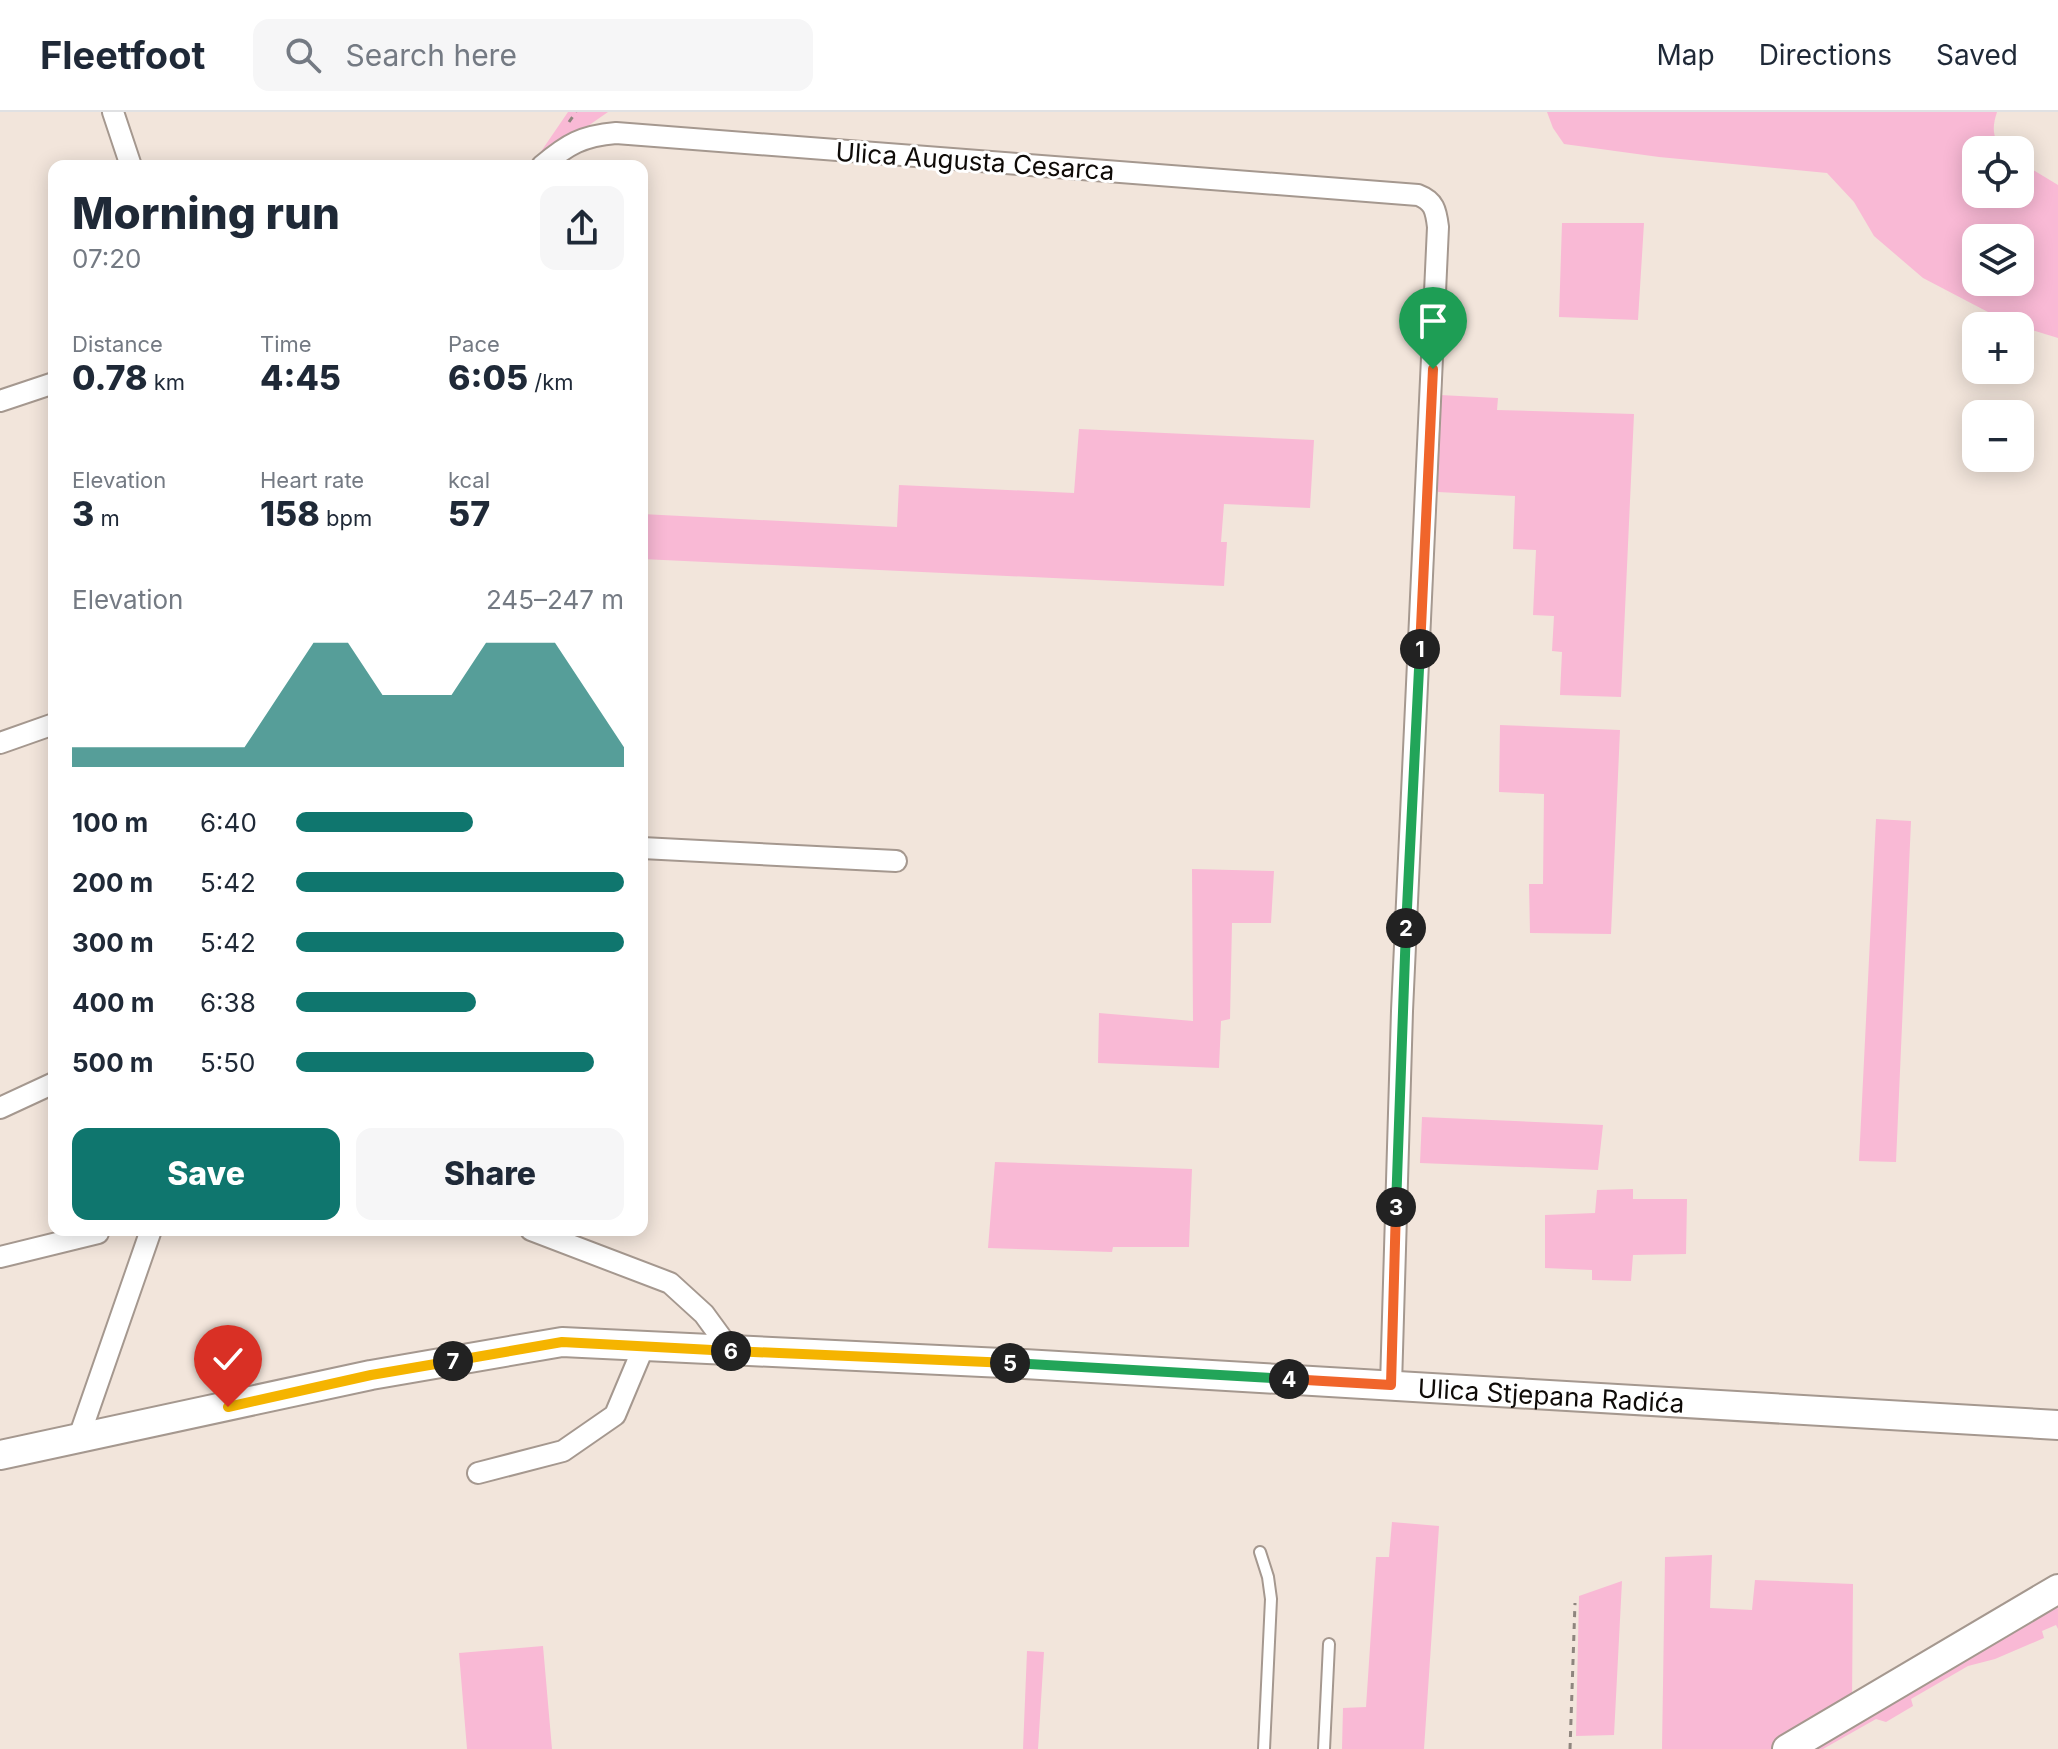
<!DOCTYPE html>
<html lang="en">
<head>
<meta charset="utf-8">
<style>
	:root { --surface:#fff; --page:#f6f6f7; --text:#1f2937; --muted:#747a83; --line:#e0e1e3; --accent:#0f766e }
	body { margin:0; font-family:Inter,sans-serif; background:var(--page); color:var(--text); height:100vh; display:flex; flex-direction:column; font-size:30px; white-space:nowrap }
	* { box-sizing:border-box; margin:0 }
	p { font-size:26px; color:var(--muted) }
	.icon { flex:none; width:44px; height:44px; fill:none; stroke:currentColor; stroke-width:2; stroke-linecap:round; stroke-linejoin:round }
	.map { position:relative; flex:1; overflow:hidden }
	.drawer { position:absolute; left:48px; top:48px; width:600px; height:1076px; display:flex; flex-direction:column; background:var(--surface); border-radius:16px; box-shadow:0 4px 20px #0003 }
	.drawer>* { flex:none }
	.tools { position:absolute; left:1962px; top:24px; display:grid; gap:16px }
	.tools a { display:grid; place-items:center; width:72px; height:72px; border-radius:16px; background:var(--surface); box-shadow:0 4px 20px #0003; font-size:40px }
	.pin { position:absolute; display:grid; place-items:center; width:68px; height:68px; color:#fff; margin:-82px -34px; border-radius:50% 50% 50% 0; rotate:-45deg; box-shadow:0 0 8px #0007 }
	.pin .icon { rotate:45deg }
	.km { position:absolute; width:40px; height:40px; margin:-20px; border-radius:50%; background:#222; color:#fff; font-size:22px; line-height:40px; text-align:center }
	.round { display:grid; place-items:center; flex:none; width:84px; height:84px; border-radius:16px; background:var(--page) }
	.summary { display:flex; align-items:center; justify-content:space-between; height:136px; padding:0 24px }
	h1 { font-size:44px; font-weight:800; line-height:60px }
	.metrics { display:grid; grid-template-columns:repeat(3,1fr); gap:12px; height:136px; padding:8px 24px }
	.metrics div { display:grid; align-content:center }
	.metrics b { font-size:34px; font-weight:800 }
	.metrics small { font-size:22px; font-weight:400 }
	.metrics p { font-size:22px }
	.chart { height:224px; padding:16px 24px }
	.chart p { display:flex; justify-content:space-between }
	.chart svg { width:100%; height:144px; margin-top:8px; fill:var(--accent); opacity:.7 }
	.button { display:flex; gap:16px; margin-top:auto; padding:16px 24px }
	.button a { flex:1; height:92px; border-radius:16px; background:var(--accent); color:#fff; font-size:32px; font-weight:800; line-height:92px; text-align:center }
	.button a+a { background:var(--page); color:var(--text) }
	ul { padding:0 24px; list-style:none; font-size:26px }
	li { display:grid; grid-template-columns:128px 96px 1fr; align-items:center; height:60px }
	li i { height:20px; border-radius:10px; background:var(--accent) }
	header { display:flex; align-items:center; gap:48px; box-sizing:border-box; height:112px; padding:0 40px; background:var(--surface); border-bottom:2px solid var(--line) }
	header strong { font-size:38px }
	nav { display:flex; gap:44px; margin-inline-start:auto; font-size:28px }
	.search { width:560px; height:72px; background:var(--page); display:flex; align-items:center; gap:20px; box-sizing:border-box; padding:0 28px; border-radius:16px; color:var(--muted); font-size:30px }
	.map>svg:first-child { display:block }
</style>
</head>
<body>
<header>
<strong>Fleetfoot</strong>
<div class="search"><svg class="icon" aria-label="search" viewBox="0 0 24 24"><circle cx="10" cy="10" r="6"/><path d="M15 15l6 6"/></svg>Search here</div>
<nav><a>Map</a><a>Directions</a><a>Saved</a></nav>
</header>
<div class="map">
<svg width="2058" height="1637" viewBox="0 0 2058 1637">
	<rect width="100%" height="100%" fill="#f2e5db"/>
	<path fill="#f9b9d5" fill-rule="evenodd" d="M568 0H608L539 48 540 41Z
		M1547 0H1997C1992 15 1992 26 2003 38H1976V82H2020V50L2058 73V226L2009 211 1923 166 1874 124 1854 90 1827 61 1659 45 1564 32 1553 16ZM1976 126H2020V170H1976Z
		M1562 111H1644L1638 208 1559 205Z
		M1440 283 1498 286 1497 298 1634 302 1621 585 1560 583 1562 540 1552 539 1554 504 1533 503 1536 438 1513 437 1515 384 1438 380 1436 368Z
		M1079 317 1314 328 1310 396 1224 392 1221 430H1227L1224 474 642 447V402L897 415 899 373 1074 381Z
		M1500 613 1620 618 1611 822 1530 821 1529 772H1543L1544 682 1499 680Z
		M1876 707 1911 709 1896 1050 1859 1049Z
		M1192 757 1274 759 1271 811H1232L1230 907 1221 909 1219 956 1098 951 1099 901 1193 909Z
		M1422 1005 1603 1013 1598 1058 1420 1051Z
		M995 1050 1192 1057 1189 1135H1113L1112 1140 988 1136Z
		M1633 1077V1087H1687L1686 1142 1633 1143 1631 1169 1592 1168V1158L1545 1156V1103L1595 1101 1597 1078Z
		M1392 1410 1439 1414 1424 1637H1342L1343 1596 1366 1595 1376 1445H1389Z
		M1712 1443 1710 1496 1752 1498 1755 1468 1853 1472 1852 1590 1774 1637H1662L1665 1445Z
		M1622 1469 1614 1623 1576 1624 1579 1484Z
		M2055 1490 2058 1497V1517L2056 1513 2042 1519 2044 1526 1995 1547 1968 1554 1911 1587 1913 1594 1886 1610 1876 1607 1823 1637H1808Z
		M543 1534 552 1637H467L459 1541Z
		M1027 1539 1044 1540 1038 1637H1023Z"/>
	<g fill="none" stroke-linecap="round" stroke-linejoin="round">
		<g stroke="#a5988f" stroke-width="14">
			<path id="lane" d="M1260 1440 1268 1465 1271 1487 1264 1637
				M1324 1637 1329 1532"/>
		</g>
		<g stroke="#a5988f" stroke-width="24">
			<path id="street" d="M113 0 131 54
				M542 54C568 32 582 24 616 21L1418 83C1434 89 1436 98 1438 115L1402 899 1391 1273
				M0 289 54 271
				M0 631 54 612
				M642 736 896 749
				M0 996 54 971
				M531 1118 670 1171 704 1202 731 1239
				M0 1145 98 1121
				M78 1328 151 1118
				M478 1361 563 1339 615 1303 644 1234"/>
		</g>
		<g stroke="#a5988f" stroke-width="32">
			<g id="secondary">
				<path id="s1" d="M0 1343 371 1263 562 1230 1024 1252 2058 1313"/>
				<path d="M1787 1637 2058 1477"/>
			</g>
		</g>
		<path stroke="#8e857e" stroke-width="3" stroke-dasharray="6 6" stroke-linecap="butt" d="M569 10 576 0
			M1570 1637 1575 1491"/>
		<use href="#lane" stroke="#fff" stroke-width="10"/>
		<use href="#street" stroke="#fff" stroke-width="20"/>
		<use href="#secondary" stroke="#fff" stroke-width="28"/>
	</g>
	<g fill="none" stroke-linecap="round" stroke-linejoin="round">
		<g stroke="#fff" stroke-width="16">
			<path id="split-1" d="M1420 537 1433 257"/>
		</g>
		<g stroke="#fff" stroke-width="16">
			<path id="split-2" d="M1406 816 1420 537"/>
		</g>
		<g stroke="#fff" stroke-width="16">
			<path id="split-3" d="M1396 1095 1406 816"/>
		</g>
		<g stroke="#fff" stroke-width="16">
			<path id="split-4" d="M1289 1267 1391 1273 1396 1095"/>
		</g>
		<g stroke="#fff" stroke-width="16">
			<path id="split-5" d="M1010 1251 1289 1267"/>
		</g>
		<g stroke="#fff" stroke-width="16">
			<path id="split-6" d="M731 1239 1010 1251"/>
		</g>
		<g stroke="#fff" stroke-width="16">
			<path id="split-7" d="M453 1249 562 1230 731 1239"/>
		</g>
		<g stroke="#fff" stroke-width="16">
			<path id="split-8" d="M228 1295 371 1263 453 1249"/>
		</g>
		<use href="#split-1" stroke="#f0652b" stroke-width="10"/>
		<use href="#split-2" stroke="#22a559" stroke-width="10"/>
		<use href="#split-3" stroke="#22a559" stroke-width="10"/>
		<use href="#split-4" stroke="#f0652b" stroke-width="10"/>
		<use href="#split-5" stroke="#22a559" stroke-width="10"/>
		<use href="#split-6" stroke="#f5b400" stroke-width="10"/>
		<use href="#split-7" stroke="#f5b400" stroke-width="10"/>
		<use href="#split-8" stroke="#f5b400" stroke-width="10"/>
	</g>
	<g text-anchor="middle" dominant-baseline="central" stroke-width="6" stroke-linejoin="round" paint-order="stroke">
		<g font-size="26" fill="#0f0b08" stroke="#fff">
			<text transform="translate(975 49) rotate(4)">Ulica Augusta Cesarca</text>
			<text stroke="none"><textPath href="#s1" startOffset="1564">Ulica Stjepana Radića</textPath></text>
		</g>
	</g>
</svg>
<div class="tools">
<a><svg class="icon" aria-label="locate" viewBox="0 0 24 24"><circle cx="12" cy="12" r="6"/><path d="M12 2v4M12 18v4M2 12h4M18 12h4"/></svg></a>
<a><svg class="icon" aria-label="layers" viewBox="0 0 24 24"><path d="M12 4l9 5-9 5-9-5zM3 14l9 5 9-5"/></svg></a>
<a>+</a>
<a>−</a>
</div>
<div class="pin" style="left:1433px;top:257px;background:#1e9e55"><svg class="icon" aria-label="arrive" viewBox="0 0 24 24"><path d="M6 21V4h12l-3 4 3 4H6"/></svg></div>
<div class="pin" style="left:228px;top:1295px;background:#d93025"><svg class="icon" aria-label="check" viewBox="0 0 24 24"><path d="M5 12l5 5 9-10"/></svg></div>
<b class="km" style="left:1420px;top:537px">1</b>
<b class="km" style="left:1406px;top:816px">2</b>
<b class="km" style="left:1396px;top:1095px">3</b>
<b class="km" style="left:1289px;top:1267px">4</b>
<b class="km" style="left:1010px;top:1251px">5</b>
<b class="km" style="left:731px;top:1239px">6</b>
<b class="km" style="left:453px;top:1249px">7</b>
<section class="drawer">
<div class="summary"><div><h1>Morning run</h1><p>07:20</p></div><a class="round"><svg class="icon" aria-label="share" viewBox="0 0 24 24"><path d="M12 15V3M7 8l5-5 5 5M5 13v7h14v-7"/></svg></a></div>
<div class="metrics">
<div><p>Distance</p><b>0.78<small> km</small></b></div>
<div><p>Time</p><b>4:45</b></div>
<div><p>Pace</p><b>6:05<small> /km</small></b></div>
</div>
<div class="metrics">
<div><p>Elevation</p><b>3<small> m</small></b></div>
<div><p>Heart rate</p><b>158<small> bpm</small></b></div>
<div><p>kcal</p><b>57</b></div>
</div>
<div class="chart"><p><span>Elevation</span>245–247 m</p>
<svg viewBox="0 0 160 44" preserveAspectRatio="none"><path d="M0 44V38L10 38L20 38L30 38L40 38L50 38L60 22L70 6L80 6L90 22L100 22L110 22L120 6L130 6L140 6L150 22L160 38V44z"/></svg>
</div>
<ul>
<li><b>100 m</b>6:40<i style="width:54%"></i></li>
<li><b>200 m</b>5:42<i style="width:100%"></i></li>
<li><b>300 m</b>5:42<i style="width:100%"></i></li>
<li><b>400 m</b>6:38<i style="width:55%"></i></li>
<li><b>500 m</b>5:50<i style="width:91%"></i></li>
</ul>
<div class="button"><a>Save</a><a>Share</a></div>
</section>
</div>
</body>
</html>
